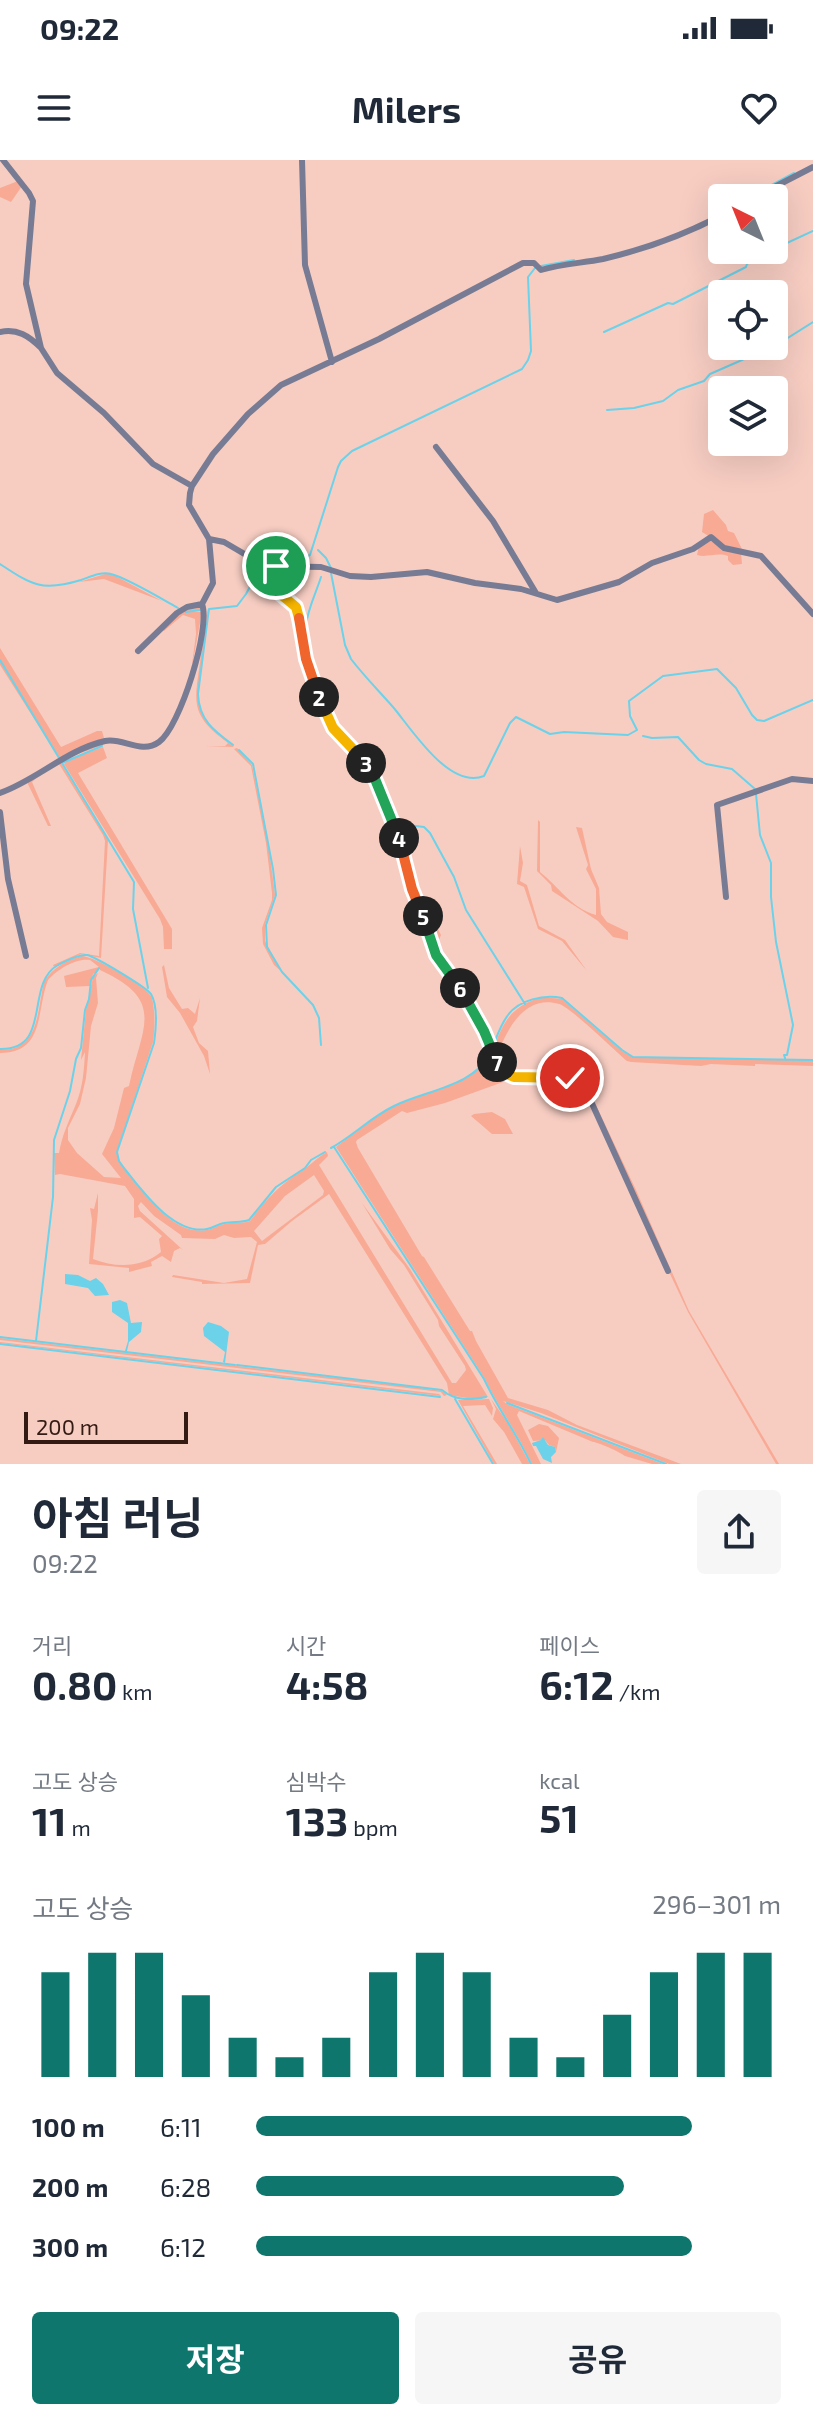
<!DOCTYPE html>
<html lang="ko">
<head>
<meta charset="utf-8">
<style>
	:root { --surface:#fff; --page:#f6f6f7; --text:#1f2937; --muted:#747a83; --accent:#0f766e }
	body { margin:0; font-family:"Exo 2","Noto Sans KR",sans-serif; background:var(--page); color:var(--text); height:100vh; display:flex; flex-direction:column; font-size:30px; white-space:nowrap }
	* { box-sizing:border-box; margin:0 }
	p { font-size:26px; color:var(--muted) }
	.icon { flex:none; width:44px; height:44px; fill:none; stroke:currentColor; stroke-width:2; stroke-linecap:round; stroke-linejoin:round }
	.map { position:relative; height:1304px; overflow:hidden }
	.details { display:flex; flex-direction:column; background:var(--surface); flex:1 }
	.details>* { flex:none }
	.needle { width:52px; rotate:317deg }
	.fabs { position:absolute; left:708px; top:24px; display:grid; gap:16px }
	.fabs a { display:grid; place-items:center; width:80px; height:80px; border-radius:8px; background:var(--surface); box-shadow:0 8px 32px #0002; font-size:40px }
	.scale { position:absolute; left:24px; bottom:20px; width:164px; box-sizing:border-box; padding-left:8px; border:4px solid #331a13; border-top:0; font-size:22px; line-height:28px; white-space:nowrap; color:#331a13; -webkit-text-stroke:6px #f7cdc2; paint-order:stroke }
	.pin { position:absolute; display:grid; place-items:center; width:68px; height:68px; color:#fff; margin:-34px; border:4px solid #fff; border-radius:50%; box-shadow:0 2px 8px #0007 }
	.km { position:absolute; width:40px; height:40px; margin:-20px; border-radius:50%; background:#222; color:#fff; font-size:22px; line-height:40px; text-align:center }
	.round { display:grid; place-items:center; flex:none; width:84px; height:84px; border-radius:8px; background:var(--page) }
	.head { display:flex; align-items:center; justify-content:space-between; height:136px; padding:0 32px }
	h1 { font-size:44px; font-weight:700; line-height:60px }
	.figures { display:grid; grid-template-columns:repeat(3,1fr); gap:12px; height:136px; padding:8px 32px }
	.figures div { display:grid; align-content:center }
	.figures b { font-size:40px; font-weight:700 }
	.figures small { font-size:22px; font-weight:400 }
	.figures p { font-size:22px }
	.chart { height:224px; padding:16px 32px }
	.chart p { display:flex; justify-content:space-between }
	.chart svg { width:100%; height:144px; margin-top:8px; stroke:var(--accent); stroke-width:6 }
	.primary-button { display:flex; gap:16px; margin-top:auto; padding:16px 32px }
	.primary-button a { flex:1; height:92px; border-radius:8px; background:var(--accent); color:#fff; font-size:32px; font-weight:700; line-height:92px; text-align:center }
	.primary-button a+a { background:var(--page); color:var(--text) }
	ul { padding:0 32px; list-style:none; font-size:26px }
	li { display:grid; grid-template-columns:128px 96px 1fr; align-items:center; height:60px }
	li i { height:20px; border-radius:10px; background:var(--accent) }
	.status { display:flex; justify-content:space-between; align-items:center; height:56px; padding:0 40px; background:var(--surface); direction:ltr }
	.status svg { height:22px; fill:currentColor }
	header { display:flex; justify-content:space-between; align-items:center; height:104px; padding:0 32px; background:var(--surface); font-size:36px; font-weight:700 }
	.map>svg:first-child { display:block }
</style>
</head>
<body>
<div class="status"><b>09:22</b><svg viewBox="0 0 49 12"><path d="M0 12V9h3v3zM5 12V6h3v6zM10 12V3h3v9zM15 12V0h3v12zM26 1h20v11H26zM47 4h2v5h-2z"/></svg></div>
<header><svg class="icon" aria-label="menu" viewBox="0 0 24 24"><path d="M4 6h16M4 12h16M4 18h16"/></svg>Milers<svg class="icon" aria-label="heart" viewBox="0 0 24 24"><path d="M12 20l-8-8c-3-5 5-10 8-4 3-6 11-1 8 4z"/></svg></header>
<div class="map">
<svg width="813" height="1304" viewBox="0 0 813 1304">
	<rect width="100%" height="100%" fill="#f7cdc2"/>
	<path fill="#f8aa95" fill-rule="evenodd" d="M18 21 22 26 11 42 0 37V28Z
		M713 350 726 365 728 371 734 373 742 389 726 387 702 372 704 354Z
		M708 379 720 387 741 392 742 404 733 405 728 400V396C717 392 707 398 697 395L699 386Z
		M105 414H112L162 441 104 419 79 422Z
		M202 447 203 449 186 452H202L191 512 196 474 195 459 183 455 164 471 163 470 183 451Z
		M208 449 198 534C200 563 213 570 234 587L205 586H225L228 583C186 553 196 539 201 494 203 478 203 463 208 449Z
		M0 488 61 587 97 571H102L104 578 59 598 0 505Z
		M102 583 103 585 67 598 61 603 108 680 101 798 81 794 54 807 53 805 80 793 99 796 105 681 103 675 59 604 41 614 32 622 51 666H48L27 622 63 599Z
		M103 587 107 598 78 613 172 769V789H164L163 767 160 759 64 604 68 600Z
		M237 588 252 605 268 681 275 735 265 765V781L282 812 274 805 263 784 262 768 272 740V733L266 683 251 606 234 589Z
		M379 621 399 665 418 729 441 775 436 787 438 791C457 820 476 844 492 876L495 878 491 887 484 871 436 795Z
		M538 660 540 662V712C559 727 571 748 596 755V729L586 709 588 705 576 667 582 668 591 709 599 728 601 754 607 762 628 772V780L613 777 598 761 552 731 551 725 537 711Z
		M520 686 523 703 520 721 527 725 539 766 565 780 587 811 562 781 538 769 524 727 517 724Z
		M81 796C94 796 148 826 152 838 155 851 155 868 153 882L117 992C119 1006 131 1017 140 1028 155 1047 179 1075 207 1070 213 1069 218 1065 225 1064 233 1062 241 1064 250 1061 266 1039 278 1027 301 1011 311 1005 315 999 327 992L328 996 319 1005 452 1223H456L466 1210 465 1206 439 1166 438 1160 404 1105 390 1089 362 1043 410 1109 488 1237 473 1239 449 1235 447 1223 329 1034 292 1061 265 1084 258 1085 250 1123 202 1124V1122L172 1117 173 1115 224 1123 247 1119 257 1082 251 1077 234 1078 224 1075 215 1079 182 1078 181 1075 154 1056 141 1042 138 1046 140 1051 183 1090 180 1088 174 1091 171 1102 162 1096 151 1102 152 1106 129 1112V1108L89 1104 92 1060 90 1048 94 1049 98 1033V1051L93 1099C116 1108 141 1108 161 1092L159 1079 162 1076 140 1057 134 1058V1039L125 1026 60 1014 55 1015 54 993H59C62 975 69 961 76 944 83 927 84 910 85 892L81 900 86 850 93 817 98 813 96 818 98 843 91 866 86 918 80 944 68 968V980L77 993 104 1017 121 1018 102 994 114 968 124 928 129 926C141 868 168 841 100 810L99 807 98 811 93 814 90 826 66 827 64 816 99 807 90 800C76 798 58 809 48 820 36 851 45 893 0 893V890C40 891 37 850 44 822 53 807 66 801 81 796ZM314 1015 324 1031 323 1035 262 1081 254 1071 285 1036Z
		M164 805 169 828 182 849 188 848 195 854 200 838 197 861 193 867 199 883 208 891 210 914 204 896 180 853 167 837 162 807Z
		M542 837 562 839 622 891 633 897 813 900V906L755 904V906L711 904 701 906 631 902 627 901C614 890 570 847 559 844 524 834 507 870 497 895L493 890C503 862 511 846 542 837Z
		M491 892 496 903 514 918 445 943 407 953 402 951 357 980 356 982 358 988 422 1096 424 1097 470 1171H472L476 1181 508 1238 548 1250 577 1265 681 1304H669L541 1253 503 1241 507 1244 663 1304H652L625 1296C620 1292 598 1282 593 1282L519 1251 517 1255 541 1304H532C518 1274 499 1248 485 1219L336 987C354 973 373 957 393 946 426 930 474 928 491 892Z
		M576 916 582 917 587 926 636 1030 689 1151 779 1304H776L688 1152 579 921 573 917Z
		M492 952 505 959 513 974H492L471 956 474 954Z
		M0 1178 407 1226 442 1231 447 1235 444 1236 441 1232 0 1180Z
		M0 1182 439 1234 441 1236 0 1183Z
		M489 1239 493 1248 492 1256 485 1245 463 1246 497 1304H494L458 1240Z
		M491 1239 508 1263 530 1304H522L504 1272 493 1259 496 1249Z
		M539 1264 548 1266 559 1278 556 1292 555 1287 549 1285 545 1280 533 1281 528 1270Z"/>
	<path fill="#6bd2ea" d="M65 1114 78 1115 90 1121 96 1118 103 1124 109 1135 95 1136 88 1128 65 1124Z
		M120 1140 127 1143 131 1163 142 1162 141 1172 129 1182 127 1191H125L128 1181V1163L112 1152V1142Z
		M208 1162 221 1166 229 1172 225 1203 223 1202 225 1192 204 1176 203 1168Z
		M543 1277 548 1285 555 1287 556 1292 551 1297 552 1303 543 1299 536 1286H533L532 1283 541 1280Z"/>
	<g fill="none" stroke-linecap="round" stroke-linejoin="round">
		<path stroke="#6bd2ea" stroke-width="2" d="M768 27 794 13
			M774 89 813 71
			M541 106 574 100
			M604 172 668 143 673 144 746 107 747 104 772 90
			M775 186 813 162
			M607 250 634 248 663 241 678 230 704 221 710 214 774 186
			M318 390 326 398 331 408
			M264 403 298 401 310 395 338 307 341 301 352 291 522 209 528 200 531 191 528 117 535 108
			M0 404C32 425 42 432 81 420 90 417 101 411 111 414 127 418 162 439 178 448
			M331 413 345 485 351 499C364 516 379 531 393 547 411 568 449 630 484 616L510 563 516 557 550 574 564 572 628 575 637 570 630 556 629 541 663 516 717 509 736 528 752 555 757 560 764 561 813 540
			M321 417C316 433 308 448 306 465 304 500 324 537 337 568
			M186 452 201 450
			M0 500 59 598
			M643 576 652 578 678 577 699 600 706 604 732 609 755 629
			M233 585C214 571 199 560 198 534L208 456 209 449 237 446 246 434 260 408
			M102 586 62 603 134 722 133 749 148 828
			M239 590 253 604 273 709 276 735 266 765 267 787 282 812 313 845 319 858 321 885
			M366 598 377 616
			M380 620 400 664 424 667 430 673 454 717 466 750 525 844
			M756 634 760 675 771 703V737L776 782 793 865 787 895H784L785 898
			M493 886C497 876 501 864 508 855 519 840 544 834 562 838L622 890 633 897 813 900
			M0 889C53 890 24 824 58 805 66 801 78 794 87 795 96 797 146 827 151 834 158 846 156 869 154 883L117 992 119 1001 124 1008C142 1030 173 1075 207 1069 213 1068 218 1064 224 1063 233 1061 241 1063 249 1060L276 1027 305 1008 311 1000 325 992
			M334 987 484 1219C498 1249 517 1274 531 1304
			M331 988C353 976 371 957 394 946 426 930 474 927 491 892
			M0 1177 235 1205
			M36 1181 53 1037 54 980 70 931 76 899 81 888 85 850 89 839 91 820 99 808
			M0 1184 440 1237
			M237 1205 442 1230C455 1241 470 1240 486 1237
			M455 1239 493 1304
			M507 1243 666 1304"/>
		<path stroke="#777c94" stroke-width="6" d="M3 0 29 33 33 41 26 124 41 188 57 213 104 253 153 304 192 326
			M302 0 305 105 332 202
			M753 38 813 7
			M0 172C17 168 29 176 41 188
			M436 287 493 361 536 433
			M209 379 224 382 260 403 263 409 261 418 285 437 298 451 306 499 329 562 339 575 362 597 375 619 396 668 411 723 434 791 471 847 503 912C526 928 561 908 584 926L668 1111
			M263 406 321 407 350 416 371 417 427 412 475 423 521 429 557 440 619 422 652 403 693 389 711 377 724 388 761 396 813 454
			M138 491 177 453 187 447 202 444 213 423 209 379 189 345 190 333 192 326 213 294 248 254 281 225 379 179 523 103H534L541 110C561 104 582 103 603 99 646 89 684 75 722 55
			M0 633C37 620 66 590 105 581 123 577 141 595 159 582 180 567 211 468 202 444
			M0 652 8 719 26 796
			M726 737 717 645 792 619 813 621"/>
	</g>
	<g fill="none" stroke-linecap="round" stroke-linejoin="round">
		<g stroke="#fff" stroke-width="16">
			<path id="split-1" d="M276 406H263L261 418 296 447 299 458"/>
		</g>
		<g stroke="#fff" stroke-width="16">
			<path id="split-2" d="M299 458 306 499 319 537"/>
		</g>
		<g stroke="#fff" stroke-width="16">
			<path id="split-3" d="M319 537 333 568 366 603"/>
		</g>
		<g stroke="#fff" stroke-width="16">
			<path id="split-4" d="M366 603 375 619 399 678"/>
		</g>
		<g stroke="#fff" stroke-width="16">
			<path id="split-5" d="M399 678 412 729 423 756"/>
		</g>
		<g stroke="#fff" stroke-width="16">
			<path id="split-6" d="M423 756 436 795 460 828"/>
		</g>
		<g stroke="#fff" stroke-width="16">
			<path id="split-7" d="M460 828 484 871 497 902"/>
		</g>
		<g stroke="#fff" stroke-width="16">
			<path id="split-8" d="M497 902 503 912 514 917 570 918"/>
		</g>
		<use href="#split-1" stroke="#f5b400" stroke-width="10"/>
		<use href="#split-2" stroke="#f0652b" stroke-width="10"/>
		<use href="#split-3" stroke="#f5b400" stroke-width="10"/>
		<use href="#split-4" stroke="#22a559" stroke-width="10"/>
		<use href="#split-5" stroke="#f0652b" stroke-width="10"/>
		<use href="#split-6" stroke="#22a559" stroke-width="10"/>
		<use href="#split-7" stroke="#22a559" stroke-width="10"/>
		<use href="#split-8" stroke="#f5b400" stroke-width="10"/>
	</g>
</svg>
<div class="fabs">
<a><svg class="needle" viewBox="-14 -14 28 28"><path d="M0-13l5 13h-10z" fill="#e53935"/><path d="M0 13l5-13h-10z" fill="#747a83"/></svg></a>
<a><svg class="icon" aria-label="locate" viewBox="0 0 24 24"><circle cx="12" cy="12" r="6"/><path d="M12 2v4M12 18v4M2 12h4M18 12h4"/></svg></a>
<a><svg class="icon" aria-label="layers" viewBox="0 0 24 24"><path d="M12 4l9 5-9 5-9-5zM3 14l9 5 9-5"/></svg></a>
</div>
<div class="scale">200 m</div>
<div class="pin" style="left:276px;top:406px;background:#1e9e55"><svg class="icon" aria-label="arrive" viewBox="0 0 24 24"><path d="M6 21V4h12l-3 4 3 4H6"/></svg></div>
<div class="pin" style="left:570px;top:918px;background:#d93025"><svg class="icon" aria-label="check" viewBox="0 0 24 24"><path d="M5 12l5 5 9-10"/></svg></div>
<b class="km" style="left:319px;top:537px">2</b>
<b class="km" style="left:366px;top:603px">3</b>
<b class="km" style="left:399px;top:678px">4</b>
<b class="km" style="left:423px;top:756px">5</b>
<b class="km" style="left:460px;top:828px">6</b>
<b class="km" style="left:497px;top:902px">7</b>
</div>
<section class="details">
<div class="head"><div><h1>아침 러닝</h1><p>09:22</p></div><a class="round"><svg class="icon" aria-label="share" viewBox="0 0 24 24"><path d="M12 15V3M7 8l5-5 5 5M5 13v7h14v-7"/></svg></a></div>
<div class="figures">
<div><p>거리</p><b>0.80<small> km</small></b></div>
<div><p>시간</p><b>4:58</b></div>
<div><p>페이스</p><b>6:12<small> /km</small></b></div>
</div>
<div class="figures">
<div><p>고도 상승</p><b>11<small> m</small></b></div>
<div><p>심박수</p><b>133<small> bpm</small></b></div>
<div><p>kcal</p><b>51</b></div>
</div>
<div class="chart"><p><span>고도 상승</span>296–301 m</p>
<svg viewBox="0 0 160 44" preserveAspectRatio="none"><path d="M5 44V12M15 44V6M25 44V6M35 44V19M45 44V32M55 44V38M65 44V32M75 44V12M85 44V6M95 44V12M105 44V32M115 44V38M125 44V25M135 44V12M145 44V6M155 44V6"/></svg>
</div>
<ul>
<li><b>100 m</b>6:11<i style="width:83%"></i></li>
<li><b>200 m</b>6:28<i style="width:70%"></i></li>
<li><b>300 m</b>6:12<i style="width:83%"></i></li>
</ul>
<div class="primary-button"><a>저장</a><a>공유</a></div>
</section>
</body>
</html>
